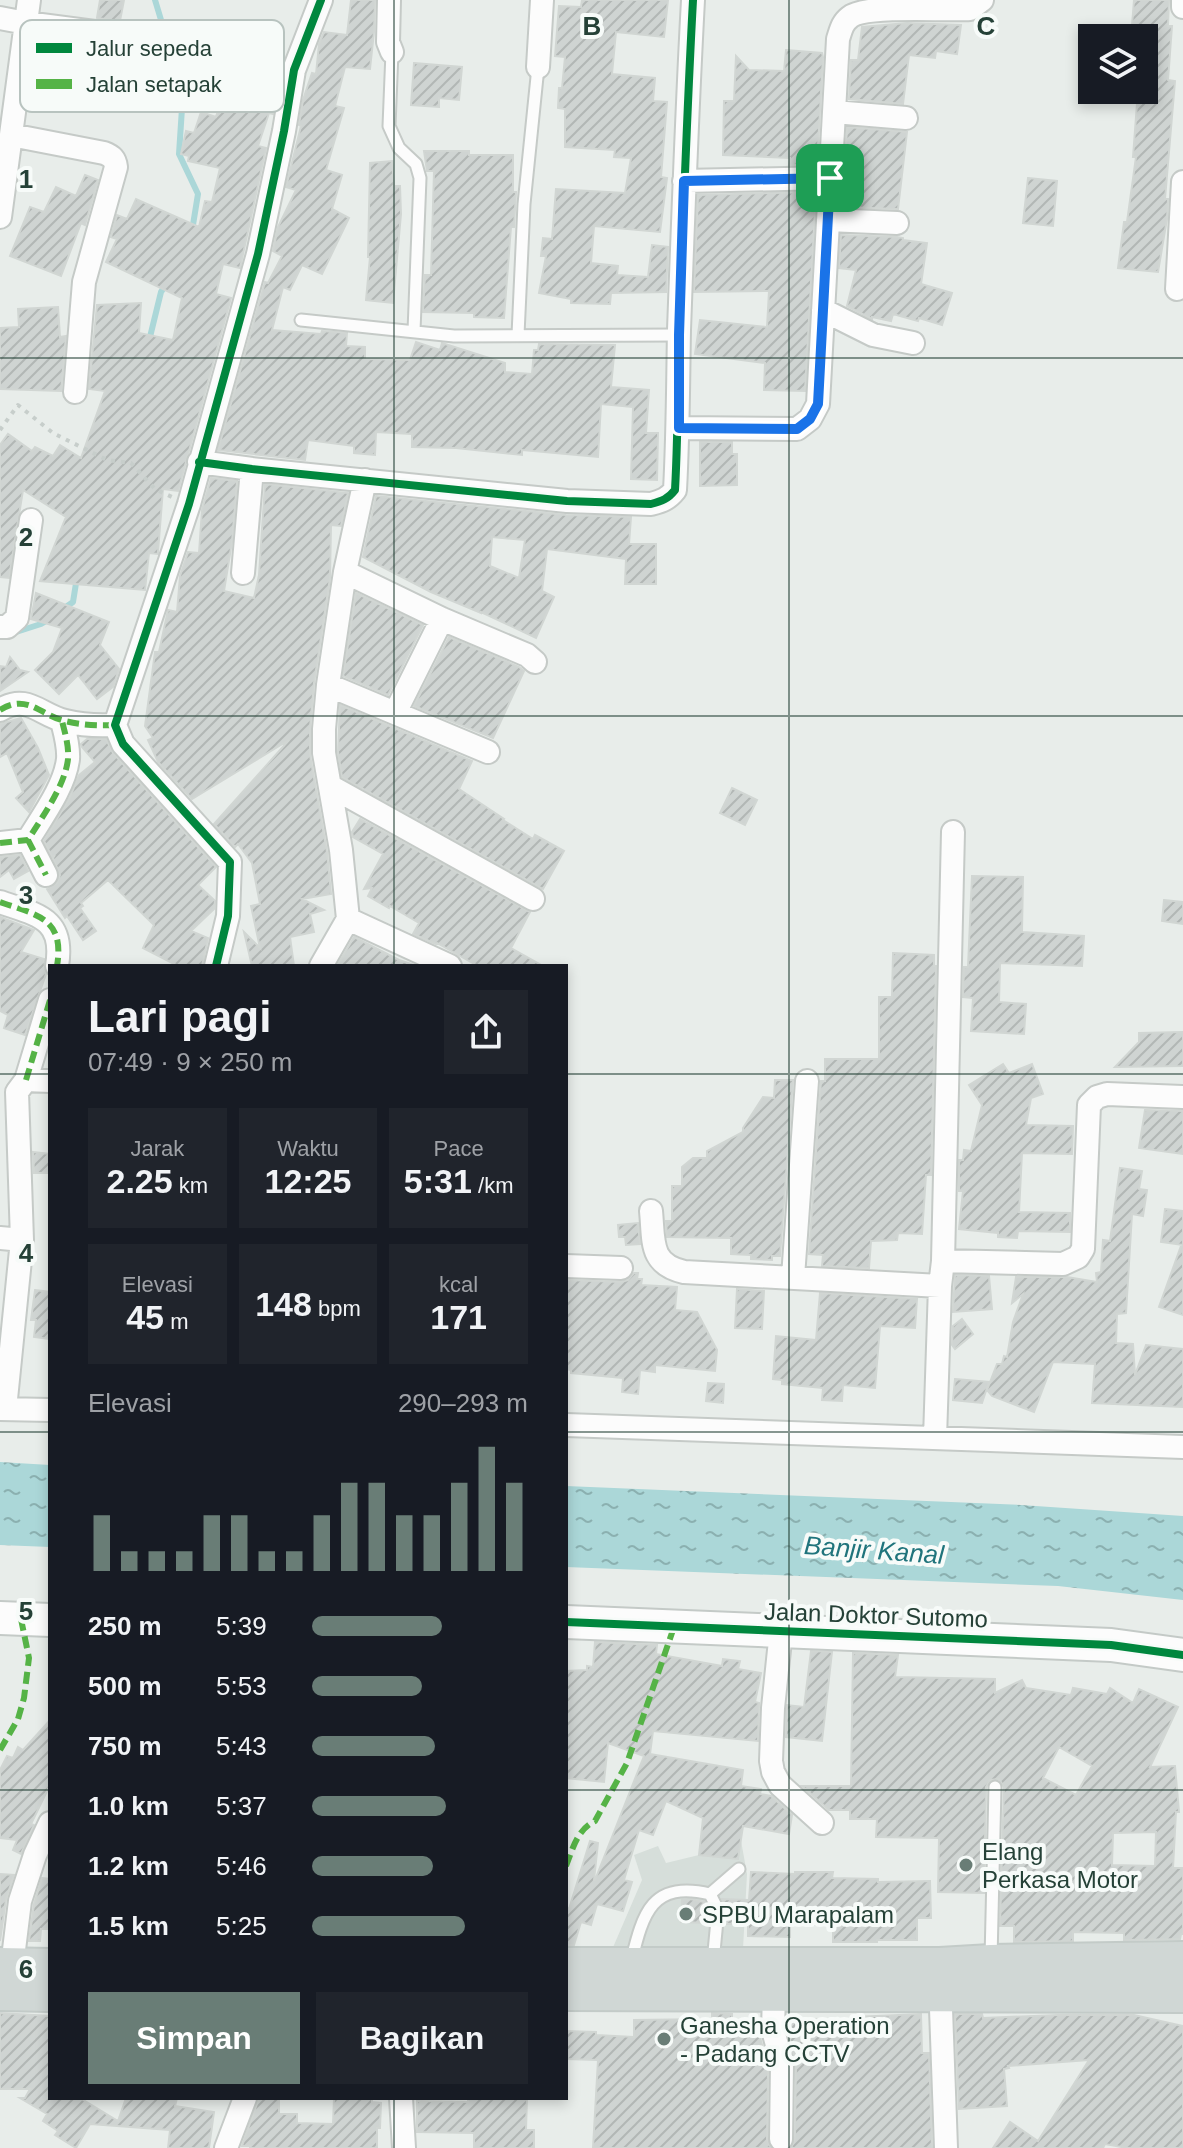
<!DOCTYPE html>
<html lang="id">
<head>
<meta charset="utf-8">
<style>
	:root { --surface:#171b24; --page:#20242c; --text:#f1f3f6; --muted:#9ea1a6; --accent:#697d76 }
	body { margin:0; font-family:Arial,sans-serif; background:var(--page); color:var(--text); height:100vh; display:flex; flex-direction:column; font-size:30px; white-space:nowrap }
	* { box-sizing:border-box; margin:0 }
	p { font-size:26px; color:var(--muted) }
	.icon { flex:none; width:44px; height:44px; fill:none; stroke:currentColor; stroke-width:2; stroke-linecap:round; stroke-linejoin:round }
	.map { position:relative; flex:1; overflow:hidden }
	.panel { position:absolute; left:48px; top:964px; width:520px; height:1136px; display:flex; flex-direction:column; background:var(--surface); border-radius:0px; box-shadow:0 4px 12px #0003 }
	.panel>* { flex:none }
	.controls { position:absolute; left:1078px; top:24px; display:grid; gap:16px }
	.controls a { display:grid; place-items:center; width:80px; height:80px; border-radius:0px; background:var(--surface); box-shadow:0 4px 12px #0003; font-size:40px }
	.pin { position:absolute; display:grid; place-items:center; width:68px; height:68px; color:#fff; margin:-34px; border-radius:16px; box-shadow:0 4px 12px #0006 }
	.round { display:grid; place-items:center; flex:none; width:84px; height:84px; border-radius:0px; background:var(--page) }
	.overview { display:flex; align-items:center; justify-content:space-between; height:136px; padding:0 40px }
	h1 { font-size:44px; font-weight:700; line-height:60px }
	.figures { display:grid; grid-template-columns:repeat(3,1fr); gap:12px; height:136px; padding:8px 40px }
	.figures div { display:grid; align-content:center; border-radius:0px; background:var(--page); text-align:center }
	.figures b { font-size:34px; font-weight:700 }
	.figures small { font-size:22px; font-weight:400 }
	.figures p { font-size:22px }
	.chart { height:224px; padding:16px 40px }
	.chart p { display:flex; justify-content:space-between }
	.chart svg { width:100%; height:144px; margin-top:8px; stroke:var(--accent); stroke-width:6 }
	.button { display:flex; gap:16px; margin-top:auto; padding:16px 40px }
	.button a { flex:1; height:92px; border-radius:0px; background:var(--accent); color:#fff; font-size:32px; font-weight:700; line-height:92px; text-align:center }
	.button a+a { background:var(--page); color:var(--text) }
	ul { padding:0 40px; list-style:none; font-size:26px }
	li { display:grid; grid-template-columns:128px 96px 1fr; align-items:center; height:60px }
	li i { height:20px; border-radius:10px; background:var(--accent) }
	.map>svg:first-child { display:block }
</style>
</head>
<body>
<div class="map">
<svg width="1183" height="2148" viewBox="0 0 1183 2148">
	<defs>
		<pattern id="water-ripples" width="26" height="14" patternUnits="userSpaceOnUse" patternTransform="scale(2)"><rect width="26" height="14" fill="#abd7d8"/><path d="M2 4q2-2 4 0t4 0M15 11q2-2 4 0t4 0" fill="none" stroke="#8bb0b0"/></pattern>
		<pattern id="building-hatch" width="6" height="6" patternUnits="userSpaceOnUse" patternTransform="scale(2)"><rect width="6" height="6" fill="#cfd4d2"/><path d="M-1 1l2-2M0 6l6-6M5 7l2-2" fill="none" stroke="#b2b7b5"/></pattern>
	</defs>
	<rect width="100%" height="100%" fill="#e8edea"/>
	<path fill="#d6deda" d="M702 1831 740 1835 747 1874 743 1949 611 1952 642 1880 634 1855 658 1846 666 1863 699 1855Z"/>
	<path fill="url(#water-ripples)" d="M0 1462 50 1465V1547L0 1545Z
		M566 1486 1021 1505 1183 1516V1600L1058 1586 566 1567Z"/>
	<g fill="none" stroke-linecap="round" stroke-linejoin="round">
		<path stroke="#abd7d8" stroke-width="6" d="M155 0 183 93 179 154 198 194 192 231
			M149 341 161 292 167 283
			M63 609 73 602 77 577
			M13 633 41 624 48 620"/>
	</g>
	<path fill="url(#building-hatch)" stroke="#d1d6d3" stroke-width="2" fill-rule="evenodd" d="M100 0H124L120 21 97 18Z
		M351 0H375L374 32 370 69 345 67 335 106 344 108 326 170 342 175 332 209 349 218 322 274 302 265 290 290 283 287 272 330 321 334 322 331 347 333 346 346 365 347V359L410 360 416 342 440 350 442 343 445 344 505 363V372L532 374 534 350H538L539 344 615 345 611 387 649 390 646 433H658L657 480 631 479 633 407 601 404 598 457 522 450V455L456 448 412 447V434L376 432 375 455 354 453V446L308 440 305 460 218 450 265 282 268 283 282 256 273 251 278 227 296 190 286 187 301 126 299 125 303 100 312 73 316 74 319 44 324 32 347 35Z
		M582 0H668L664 37 616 32 612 74 655 78 653 101 667 102 661 177 667 178 660 232 594 226 591 263 618 266 617 275 648 277 652 245 668 247 666 292 611 293 610 304 571 303V299L539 293 546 256H541L543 238 552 239 556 189 625 193 631 158 614 157 615 150 565 147V109L558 108 559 88H562L565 57 555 56 559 6 581 7Z
		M1134 0H1169L1168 26H1172L1168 80 1175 81 1165 199H1168L1167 219 1158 272 1118 268 1124 222H1127L1136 157H1133L1138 90H1144V38H1131Z
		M907 23 961 25 957 54 936 51 935 58 909 55 903 104 849 99 851 60H858L862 27Z
		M786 50 822 53 823 57 817 164 789 165 790 158 723 155 724 101H734L736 56 749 70 784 71Z
		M414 63 462 67 459 100 439 98V107L411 105Z
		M249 77 277 89 273 114 269 113 258 146 266 148 240 268 223 264 216 294 231 298 178 491 163 489 158 552V554L149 553 145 590 40 581 66 517 23 490 9 578 0 577V445L8 434 32 451 35 447 53 456 60 445 81 458 105 391 89 389 97 305 141 303 139 333 173 340 182 298 106 262 117 239 111 237 117 215 127 219 136 199 199 227 205 201 212 202 220 168 188 161 189 156 181 154 186 131 194 133 201 112 216 117 221 101 237 106Z
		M847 127 907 132 898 209 843 207Z
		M424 151H469V155H513V192H516L514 227H511L504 318 474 317V313L423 312 425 275H431L434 171H427Z
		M392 161 394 186H400L401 214 393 303 366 300 370 257H368L370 163Z
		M85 175 98 180 85 225 81 223 61 276 10 256 30 207 44 212 56 187 76 196Z
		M1028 178 1057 181 1053 226 1023 223Z
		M816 192 805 391 764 390 765 363 695 354 700 320 767 327 769 291 694 292 698 195Z
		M841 235 897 237 903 238V240L927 243 921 284 952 293 942 325 919 318 918 321 893 314 891 321 872 317V319L847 306 856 270 839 268Z
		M58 307 60 337 66 336 61 391 0 389V328L19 327 18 309Z
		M700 442H732V454H737V485L700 486Z
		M211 478 237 481 232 542 224 591 254 598 259 575 265 484 348 493 341 526 331 525 330 578 314 683 310 728V755L327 852 331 894 302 899 324 910 310 914 314 932 290 937 294 966H252L244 932 260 948 251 906 260 904 252 863 238 844 235 847 214 824 289 740 192 799 158 762 148 740 153 738 145 726 155 652H159L168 610 177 612 180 576 188 552 199 553 202 510Z
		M376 496 566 515 631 517 629 544H656V584H625L626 559 547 549 542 591 554 597 536 638 481 612V613L431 592 363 557ZM492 537 525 540 519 578 490 566Z
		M36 593 109 622 100 645 119 669 113 687 97 699 78 675 59 694 35 670 53 652 62 628 31 619Z
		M356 593 423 625 388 695 343 676Z
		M449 637 519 667 524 671 493 738 414 706Z
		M10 657 20 670 28 672 0 691V666L6 667Z
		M340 705 472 761 459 789 504 819 503 820 533 839 535 835 564 851 543 889 342 777 338 752Z
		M21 718 38 748 49 775 29 812 16 798 23 792 7 753 0 757V724Z
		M87 739H106L113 753 216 867 198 885 215 901 214 909 191 931 208 938 202 966H178L143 948 154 925 108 880 81 903 83 906 80 908 96 931 83 940 67 916 65 918 47 889 57 883 60 875 53 858 55 855 52 857 44 841 70 797 79 775 95 762 82 747 81 744Z
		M732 788 757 800 745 825 720 813Z
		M360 819 530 912 511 948 543 966H478L437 943 436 944 413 934 419 923 390 906 389 908 368 896 372 888 364 889 383 854 353 837 352 832Z
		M20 855 28 871 14 879 9 870 0 877V857Z
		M972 876 1023 877 1022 932 1084 936 1082 966 1000 963 999 1002 1026 1004 1024 1034 971 1031 973 998 963 997 964 967H968Z
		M1164 900 1183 902V924L1162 921Z
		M0 917 34 930 21 952 44 959 46 974 25 1035 4 1028 8 1015 0 1011Z
		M354 937 399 960 417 966H337Z
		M893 953 934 955V966H936L931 1175H926L922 1234 898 1233 897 1240 871 1241 869 1268 822 1266 823 1255 809 1254 821 1081H825V1059H879V997H892Z
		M1183 1032V1066L1115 1067 1139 1042V1033Z
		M1003 1064 1009 1073 1032 1064 1043 1094 1031 1098 1026 1125 1073 1126 1072 1154 1022 1153 1019 1212 1070 1213V1232L1018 1231 1017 1238 998 1237V1233L959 1229 963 1191H959V1160H963L964 1150 971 1151 982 1105 969 1085Z
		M775 1080H793L780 1256H772V1260L751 1259V1255L731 1254V1238L667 1237 666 1221H672V1186H682V1167L693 1158H707V1151L743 1132V1128L763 1097 774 1098Z
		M1145 1110 1183 1111V1154L1139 1148Z
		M33 1152 50 1154V1173H34Z
		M1120 1168 1142 1171 1139 1189 1147 1190 1143 1216 1132 1214 1126 1313 1117 1314 1116 1343 1133 1344 1135 1375 1146 1345 1183 1349V1407L1092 1403 1095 1364 1053 1362 1034 1412 992 1396 987 1390 997 1364H1002L1004 1356 1007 1357 1013 1322 1023 1294 1012 1303 1016 1277H1067L1097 1282 1096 1273 1101 1272 1103 1240 1110 1241Z
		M1165 1209 1183 1211V1245L1161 1242Z
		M638 1223 640 1244 626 1245 625 1237H619L618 1225Z
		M1181 1246 1183 1247V1315L1159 1307Z
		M634 1273H638L637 1279H642L641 1285 677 1287 675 1310 697 1312 717 1350 715 1371 655 1365V1372L640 1370 638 1394 622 1392 623 1378 571 1373V1370L566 1369V1280L621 1282 628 1280Z
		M955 1275 989 1276 992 1309 953 1312Z
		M737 1289 764 1291 762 1329 735 1328Z
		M35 1290 50 1292V1339L34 1337 36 1320H31Z
		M820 1293 917 1299 915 1328 880 1326 875 1388 843 1385 842 1401 822 1400 823 1388 782 1384V1380L773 1379 776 1336 816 1340Z
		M962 1319 973 1334 955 1349 952 1345 953 1326Z
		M955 1379 989 1382 982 1403 953 1400Z
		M708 1383 724 1384 723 1403 706 1401Z
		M595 1642 657 1645 656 1654 722 1666 723 1659 740 1661 738 1669 761 1673 755 1702 759 1703 758 1741 653 1731 650 1754 743 1770 741 1786 761 1789 760 1794 771 1796 792 1815 789 1834 743 1826 738 1859 699 1855 703 1818 666 1801 653 1835 639 1830 624 1880 632 1882 623 1911 597 1904 591 1925 581 1922 574 1945H566V1908L569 1909 590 1841 598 1843 594 1880H595L644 1756 608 1743 604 1782 566 1778V1671L587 1670V1666L593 1667Z
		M811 1651 832 1652 822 1741 786 1737 787 1705 804 1707Z
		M853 1653 898 1655 895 1677 995 1679V1693L1022 1680 1026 1688 1071 1695 1073 1688 1107 1694 1110 1688 1133 1703 1139 1689 1178 1707 1150 1767 1175 1766 1179 1812H1176L1173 1868H1183V1934H1181L1180 1939 1124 1940V1933L1073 1932V1941L1014 1942V1926H1000L1004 1787 999 1779 990 1780 986 1787 984 1893 938 1892 939 1838 876 1837 877 1819H850V1810H829L802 1786H851ZM1059 1747 1092 1766 1076 1795 1043 1778ZM1156 1832 1155 1866 1112 1865 1113 1833Z
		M50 1720V1785L31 1824 34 1825 21 1854 13 1850 17 1840 0 1838V1770L7 1756 13 1758 18 1747 23 1750Z
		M751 1872 795 1874V1872H833L832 1878 878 1879V1882L930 1881 931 1918H917V1940H877V1942H833V1925L790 1924V1937L748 1936V1924H725L726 1910 722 1899 749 1900Z
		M0 1874 14 1875 6 1899 0 1941Z
		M42 1878 50 1879V1929H41L40 1941H29L34 1904Z
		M690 1899 704 1902 709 1912 708 1923 681 1922 682 1900Z
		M0 2013 50 2016V2098H80L118 2121 126 2098H177L175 2106 214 2112 209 2148H168L170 2130 90 2124 76 2148 55 2135 58 2131 43 2121 47 2114 20 2098H25L30 2089H0Z
		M712 2013 732 2014V2022L759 2023V2034L768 2066 767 2139 771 2148H593L598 2060 566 2059V2031L596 2032V2035L634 2037V2020L712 2019Z
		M921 2014 922 2053H929L932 2148H791L795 2139 796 2064 787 2028V2018L854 2021V2017Z
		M955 2014H982L983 2018 1058 2015H1134L1183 2026V2148H1127L1105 2144 1103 2148H993L1010 2122 1038 2141 1089 2060 1008 2066 1009 2068 1004 2069 1007 2106 959 2109Z
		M259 2098H279V2114H297V2123L333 2124 334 2098H372V2102L381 2103 380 2128H377V2148H250V2146H242Z
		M468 2098H527L526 2130H534V2148H474V2133L417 2132V2101L468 2102Z"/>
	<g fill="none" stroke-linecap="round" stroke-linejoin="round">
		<g stroke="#c5cac7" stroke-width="15">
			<path id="lane" d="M392 52 389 126 399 148 416 164 420 178 414 331
				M301 320 454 336 679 335
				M518 335 524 204 538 67
				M710 1894 739 1869
				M991 1959 995 1787
				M631 1962C643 1914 651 1880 710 1894L718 1910 713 1962"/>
		</g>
		<g stroke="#c5cac7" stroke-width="26">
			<path id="street" d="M389 0 388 42 392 52
				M1183 0V7
				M0 18 26 23 148 39
				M538 67 542 0
				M834 112 906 118
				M11 135 104 153C112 156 115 159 116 167L84 282 75 392
				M684 181 830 178
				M0 217 29 0
				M828 220 897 223
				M1177 289 1183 182
				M823 310 873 335 913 343
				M679 428 797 429 810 419 818 404 838 39C841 30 842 23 850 17 866 4 945 11 970 9L982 0
				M199 462 252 469 567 501 651 504C662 501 668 499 675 490 678 436 678 384 679 330 683 220 687 110 693 0
				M345 572 442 619 527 655 535 662
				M243 573 252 469
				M0 627H7L17 618 31 520
				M328 685 488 752
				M0 710C27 693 40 715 65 721 81 725 98 726 115 725
				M395 713 442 619
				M330 786 533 899
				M28 840 46 875
				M0 843 28 840C42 817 65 786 68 759 69 746 65 733 62 721
				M0 902C37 915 65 918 57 966
				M348 919 450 966
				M216 966 228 916 230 862 123 744 115 725 189 504 258 254 284 131 294 70 321 0
				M321 966 348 919 341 850 324 753V729L328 685 345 572 365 480
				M26 1080 50 1000
				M651 1211C654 1241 649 1264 684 1272L940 1286
				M0 1238 22 1240
				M943 1261 1063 1264 1078 1257 1083 1249 1089 1105 1097 1097 1107 1094 1183 1097
				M566 1266 621 1268
				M793 1277 807 1081
				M0 1409 50 1410
				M5 1409 22 1240 17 1092 26 1080 50 1081
				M566 1425 1183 1447
				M935 1438 940 1286 943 1261 953 832
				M781 1631 773 1708 771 1761 773 1772 780 1785 822 1823
				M12 1966 20 1901 35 1855 50 1823
				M940 1981 946 2148
				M774 1993 773 2030 782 2064 781 2139
				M401 2098 404 2148
				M226 2148 245 2098"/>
		</g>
		<g stroke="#c4cac7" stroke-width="36">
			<path id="secondary" d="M0 1618 50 1620
				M566 1622 1111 1645 1183 1655"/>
		</g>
		<g stroke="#c3cbc8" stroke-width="40">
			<path id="primary" d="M0 1966 50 1967
				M566 1966H940L991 1963 1183 1960
				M0 1992 50 1993
				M566 1992 1183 1994"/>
		</g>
		<path stroke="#c7cecb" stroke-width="4" stroke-dasharray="4 6" stroke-linecap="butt" d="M0 430 18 405 53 433 107 460 131 463 155 489 172 497"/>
		<use href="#lane" stroke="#fcfcfc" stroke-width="11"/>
		<use href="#street" stroke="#fcfcfc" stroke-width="22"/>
		<use href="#secondary" stroke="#fcfcfc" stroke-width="32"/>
		<use href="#primary" stroke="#d0d7d5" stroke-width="36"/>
		<path stroke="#55b346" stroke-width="6" stroke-dasharray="12 6" stroke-linecap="butt" d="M679 428 797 429 810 419 818 404 822 324
			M0 710C27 693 40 715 65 721 81 725 98 726 115 725
			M28 840 46 875
			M0 843 28 840C42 817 65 786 68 759 69 746 65 733 62 721
			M0 902C37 915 65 918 57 966
			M26 1080 50 1000
			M0 1750 18 1719 24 1698 29 1658 21 1619
			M566 1866C573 1848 577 1830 595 1821L627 1763 674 1627"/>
		<g stroke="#f7fbf9" stroke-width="13">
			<path id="cycleway" d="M199 462 252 469 567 501 651 504C662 501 668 499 675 490 678 436 678 384 679 330 683 220 687 110 693 0
				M216 966 228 916 230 862 123 744 115 725 189 504 258 254 284 131 294 70 321 0
				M566 1622 1111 1645 1183 1655"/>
		</g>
		<use href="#cycleway" stroke="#00873e" stroke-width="8"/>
	</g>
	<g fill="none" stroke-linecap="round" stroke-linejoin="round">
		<g stroke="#fff" stroke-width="16">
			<path id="route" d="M830 178 818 404 810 419 797 429 679 428V335L684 181Z"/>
		</g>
		<use href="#route" stroke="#1a73e8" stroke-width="10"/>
	</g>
	<path fill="none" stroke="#254137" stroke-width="2" stroke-opacity="0.55" d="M394 0V966M789 0V2148M0 358H1183M0 716H1183M0 1074H50M566 1074H1183M0 1432H50M566 1432H1183M0 1790H50M566 1790H1183M394 2098V2148"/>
	<g fill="#697d76" stroke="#f7fbf9" stroke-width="3">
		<circle cx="966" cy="1865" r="8"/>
		<circle cx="686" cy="1914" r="8"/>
		<circle cx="664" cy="2039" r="8"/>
	</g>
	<g text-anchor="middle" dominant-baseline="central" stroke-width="8" stroke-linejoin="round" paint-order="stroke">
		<g font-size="24" fill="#254137" stroke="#f7fbf9">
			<text transform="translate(876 1615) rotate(2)">Jalan Doktor Sutomo</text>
		</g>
		<g font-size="24" fill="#254137" stroke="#f7fbf9" text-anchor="start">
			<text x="982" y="1851">Elang<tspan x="982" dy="28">Perkasa Motor</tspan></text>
			<text x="702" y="1914">SPBU Marapalam</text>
			<text x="680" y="2025">Ganesha Operation<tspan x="680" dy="28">- Padang CCTV</tspan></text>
		</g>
		<g font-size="26" font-style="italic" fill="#20747c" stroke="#f7fbf9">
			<text transform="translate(874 1550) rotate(4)">Banjir Kanal</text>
		</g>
	</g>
	<rect x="20" y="20" width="264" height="92" rx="12" fill="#f7fbf9" stroke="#b8c3bf" stroke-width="2"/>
	<rect x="36" y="43" width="36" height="10" fill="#00873e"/>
	<rect x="36" y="79" width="36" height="10" fill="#55b346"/>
	<g font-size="22" fill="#254137">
		<text x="86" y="56">Jalur sepeda</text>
		<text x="86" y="92">Jalan setapak</text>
	</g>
	<g font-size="26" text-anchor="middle" font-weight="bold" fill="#254137" stroke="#f7fbf9" stroke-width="8" stroke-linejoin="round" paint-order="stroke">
		<text x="592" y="35">B</text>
		<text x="986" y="35">C</text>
		<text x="26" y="188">1</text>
		<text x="26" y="546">2</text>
		<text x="26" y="904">3</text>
		<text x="26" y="1262">4</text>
		<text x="26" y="1620">5</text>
		<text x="26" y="1978">6</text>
	</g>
</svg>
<div class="controls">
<a><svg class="icon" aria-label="layers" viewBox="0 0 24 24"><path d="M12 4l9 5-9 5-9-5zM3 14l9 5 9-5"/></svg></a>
</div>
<div class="pin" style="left:830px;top:178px;background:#1e9e55"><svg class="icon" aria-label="arrive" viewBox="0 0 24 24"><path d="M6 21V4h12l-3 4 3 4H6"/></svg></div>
<section class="panel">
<div class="overview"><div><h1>Lari pagi</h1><p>07:49 · 9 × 250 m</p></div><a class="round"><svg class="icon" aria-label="share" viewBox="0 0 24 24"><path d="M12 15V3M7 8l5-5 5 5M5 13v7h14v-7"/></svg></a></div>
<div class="figures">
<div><p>Jarak</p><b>2.25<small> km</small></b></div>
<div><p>Waktu</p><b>12:25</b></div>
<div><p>Pace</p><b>5:31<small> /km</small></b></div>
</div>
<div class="figures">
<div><p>Elevasi</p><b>45<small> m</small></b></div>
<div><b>148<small> bpm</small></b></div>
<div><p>kcal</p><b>171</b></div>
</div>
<div class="chart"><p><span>Elevasi</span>290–293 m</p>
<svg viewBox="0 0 160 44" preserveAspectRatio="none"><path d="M5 44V27M15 44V38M25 44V38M35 44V38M45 44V27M55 44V27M65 44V38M75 44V38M85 44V27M95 44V17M105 44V17M115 44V27M125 44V27M135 44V17M145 44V6M155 44V17"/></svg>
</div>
<ul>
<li><b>250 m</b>5:39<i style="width:60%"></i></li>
<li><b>500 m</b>5:53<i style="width:51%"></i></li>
<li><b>750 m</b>5:43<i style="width:57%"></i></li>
<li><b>1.0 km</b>5:37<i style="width:62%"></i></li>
<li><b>1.2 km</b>5:46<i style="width:56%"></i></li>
<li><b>1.5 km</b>5:25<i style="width:71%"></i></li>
</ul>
<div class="button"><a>Simpan</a><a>Bagikan</a></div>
</section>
</div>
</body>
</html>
